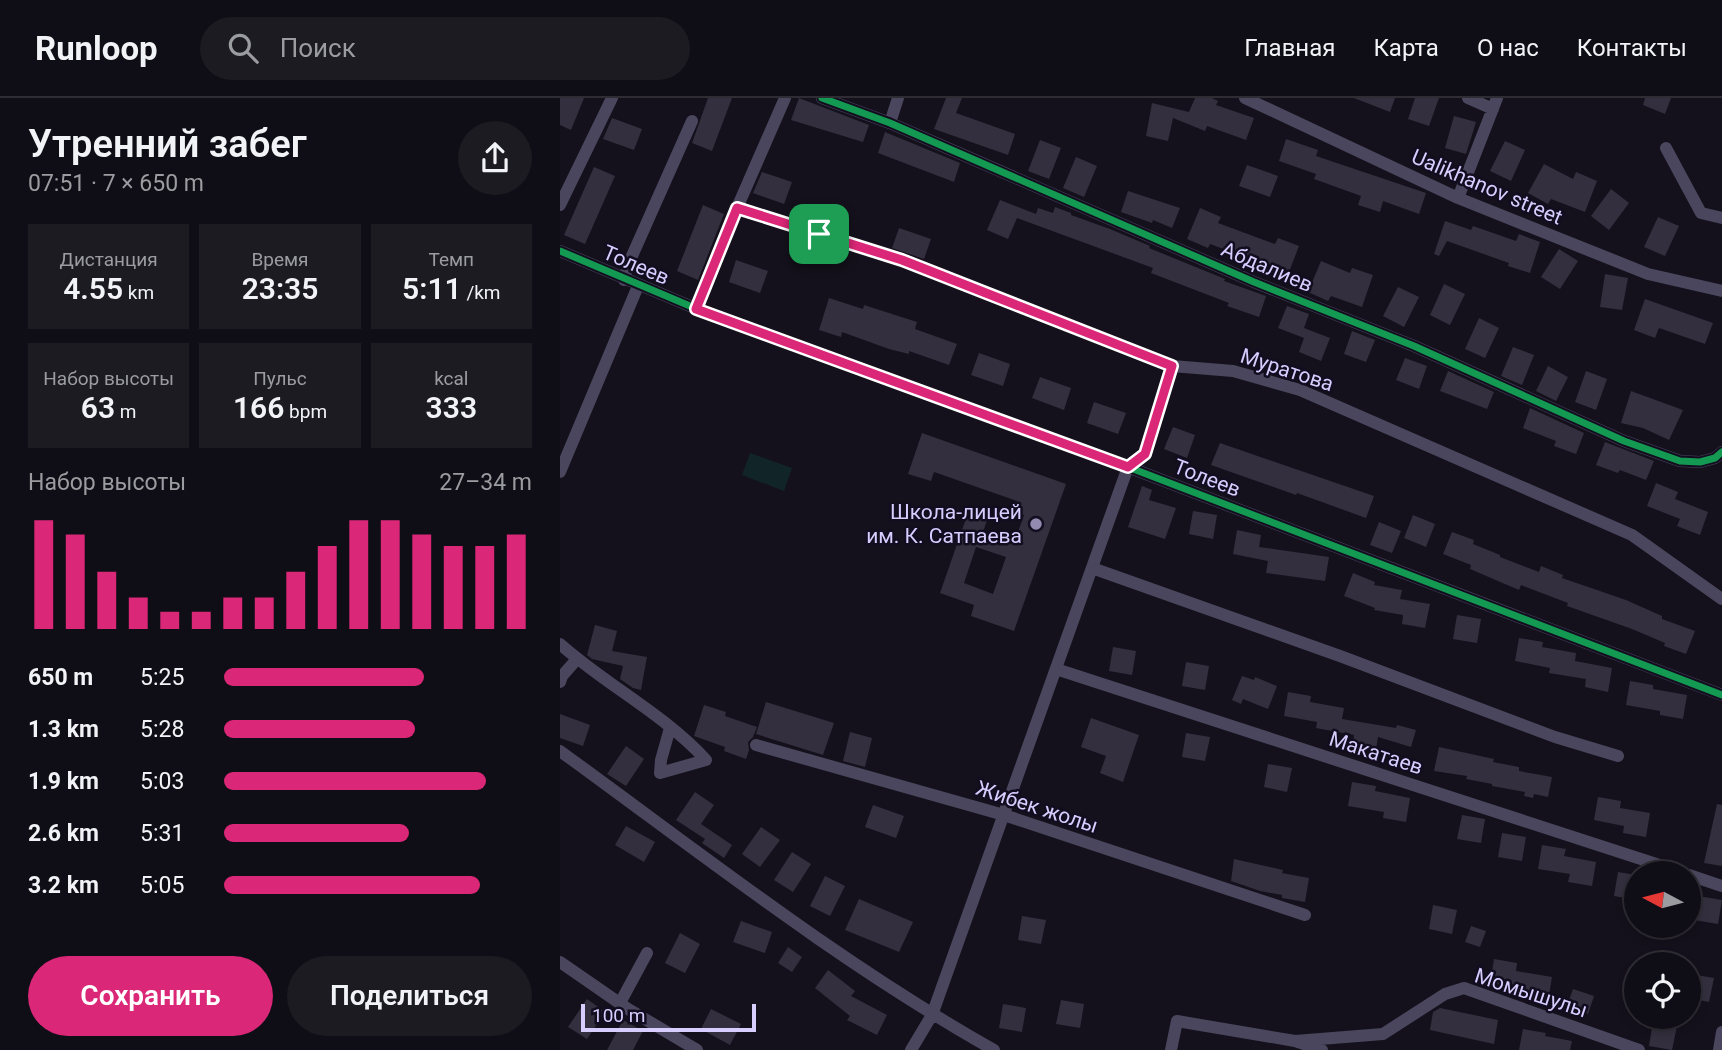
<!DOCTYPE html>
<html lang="ru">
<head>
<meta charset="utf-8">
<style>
	:root { --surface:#0f0d15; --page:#1d1b22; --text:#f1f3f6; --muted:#9b9ca0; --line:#2f2d34; --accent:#db2777 }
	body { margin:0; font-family:Roboto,sans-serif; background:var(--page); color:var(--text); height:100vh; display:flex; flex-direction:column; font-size:26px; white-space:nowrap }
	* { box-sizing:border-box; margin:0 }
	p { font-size:23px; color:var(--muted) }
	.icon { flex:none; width:38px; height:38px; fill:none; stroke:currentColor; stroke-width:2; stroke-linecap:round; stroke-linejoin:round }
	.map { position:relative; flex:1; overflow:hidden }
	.sheet { display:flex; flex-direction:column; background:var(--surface); width:560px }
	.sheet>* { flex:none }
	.needle { width:46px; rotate:277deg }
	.buttons { position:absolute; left:1064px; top:763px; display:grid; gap:14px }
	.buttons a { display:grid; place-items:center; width:77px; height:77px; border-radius:50%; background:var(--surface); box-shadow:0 4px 10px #0003,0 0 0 2px var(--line); font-size:35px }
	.scale { position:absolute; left:21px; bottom:18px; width:175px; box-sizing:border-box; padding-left:7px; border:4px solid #d8cdff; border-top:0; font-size:19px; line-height:24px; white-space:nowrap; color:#d8cdff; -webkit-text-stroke:5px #130d20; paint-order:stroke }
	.pin { position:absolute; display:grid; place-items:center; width:60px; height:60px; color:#fff; margin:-30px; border-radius:14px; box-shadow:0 4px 10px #0006 }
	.round { display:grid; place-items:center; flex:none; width:74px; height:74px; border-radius:37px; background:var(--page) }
	.summary { display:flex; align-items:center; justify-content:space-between; height:119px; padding:0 28px }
	h1 { font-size:38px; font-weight:600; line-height:52px }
	.metrics { display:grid; grid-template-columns:repeat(3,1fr); gap:10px; height:119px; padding:7px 28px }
	.metrics div { display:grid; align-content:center; border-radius:0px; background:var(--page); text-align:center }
	.metrics b { font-size:30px; font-weight:600 }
	.metrics small { font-size:19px; font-weight:400 }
	.metrics p { font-size:19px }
	.chart { height:196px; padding:14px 28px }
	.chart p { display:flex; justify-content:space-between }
	.chart svg { width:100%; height:126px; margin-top:7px; stroke:var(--accent); stroke-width:6 }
	.action { display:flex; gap:14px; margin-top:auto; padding:14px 28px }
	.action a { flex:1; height:80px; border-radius:42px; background:var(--accent); color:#fff; font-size:28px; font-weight:600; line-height:80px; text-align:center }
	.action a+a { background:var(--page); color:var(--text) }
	ul { padding:0 28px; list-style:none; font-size:23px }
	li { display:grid; grid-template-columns:112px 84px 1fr; align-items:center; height:52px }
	li i { height:18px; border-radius:9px; background:var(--accent) }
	header { display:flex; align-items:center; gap:42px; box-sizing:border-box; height:98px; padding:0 35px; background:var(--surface); border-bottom:2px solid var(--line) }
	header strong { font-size:33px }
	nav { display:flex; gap:38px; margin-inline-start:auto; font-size:24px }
	.search { width:490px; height:63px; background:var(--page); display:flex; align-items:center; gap:18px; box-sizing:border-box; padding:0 24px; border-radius:38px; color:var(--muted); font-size:26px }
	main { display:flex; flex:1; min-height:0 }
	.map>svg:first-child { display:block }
</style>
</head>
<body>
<header>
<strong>Runloop</strong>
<div class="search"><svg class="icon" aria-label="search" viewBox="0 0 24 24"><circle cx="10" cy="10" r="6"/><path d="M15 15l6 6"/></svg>Поиск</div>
<nav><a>Главная</a><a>Карта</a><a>О нас</a><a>Контакты</a></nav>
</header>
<main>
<section class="sheet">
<div class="summary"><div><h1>Утренний забег</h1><p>07:51 · 7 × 650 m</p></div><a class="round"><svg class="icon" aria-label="share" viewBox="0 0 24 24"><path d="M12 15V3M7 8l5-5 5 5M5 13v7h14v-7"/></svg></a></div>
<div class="metrics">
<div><p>Дистанция</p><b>4.55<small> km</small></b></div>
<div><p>Время</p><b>23:35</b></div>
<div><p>Темп</p><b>5:11<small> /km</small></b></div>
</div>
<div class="metrics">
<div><p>Набор высоты</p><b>63<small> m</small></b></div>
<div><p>Пульс</p><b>166<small> bpm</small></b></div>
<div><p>kcal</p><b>333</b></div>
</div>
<div class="chart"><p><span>Набор высоты</span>27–34 m</p>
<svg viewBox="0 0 160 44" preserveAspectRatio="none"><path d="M5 44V6M15 44V11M25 44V24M35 44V33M45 44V38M55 44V38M65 44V33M75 44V33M85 44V24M95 44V15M105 44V6M115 44V6M125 44V11M135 44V15M145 44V15M155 44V11"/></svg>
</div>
<ul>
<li><b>650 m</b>5:25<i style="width:65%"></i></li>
<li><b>1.3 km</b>5:28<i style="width:62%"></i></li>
<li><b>1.9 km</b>5:03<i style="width:85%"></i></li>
<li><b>2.6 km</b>5:31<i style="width:60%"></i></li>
<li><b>3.2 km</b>5:05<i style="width:83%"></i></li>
</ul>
<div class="action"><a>Сохранить</a><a>Поделиться</a></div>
</section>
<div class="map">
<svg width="1162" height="952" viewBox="0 0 1162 952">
	<rect width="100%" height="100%" fill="#14111c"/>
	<path fill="#112528" d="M190 355 232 370 224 393 182 377Z"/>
	<path fill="#332f3e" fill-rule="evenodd" d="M0 0H24L11 32 0 27Z
		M148 0H172L152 53 132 45Z
		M239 0 309 27 303 44 231 22Z
		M386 0H402L396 15 455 36 448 57 374 31Z
		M635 0H652L658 3 656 7 694 20 686 42 647 28 645 33 613 20 608 43 586 38 592 5 629 14Z
		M794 0H835L830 14Z
		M855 0H879L869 28 848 21Z
		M1085 0H1111L1105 16 1083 7Z
		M894 18 916 24 906 56 885 50Z
		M52 20 82 31 74 52 43 41Z
		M325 34 400 65 394 84 318 55Z
		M726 41 758 52 756 58 866 95 859 116 823 103 820 114 798 107 801 98 754 81 756 76 719 63Z
		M480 42 501 50 489 81 468 73Z
		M945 43 965 52 951 83 930 73Z
		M516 59 537 68 524 99 503 90Z
		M984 66 1013 81 1016 74 1037 83 1025 114 991 101 988 106 968 95Z
		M687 67 718 78 710 99 679 88Z
		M34 69 55 78 25 146 4 137Z
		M202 74 232 84 224 106 193 95Z
		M1051 91 1069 105 1049 132 1031 118Z
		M568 93 620 110 612 130 593 122 592 125 561 114Z
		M440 102 476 116 478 110 493 115 495 109 511 115V117L550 131 590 148 589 150 665 181 664 183 706 198 699 219 667 208 669 205 591 175 593 170 457 120 448 141 427 132Z
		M143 107 164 116 138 182 117 173Z
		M640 110 661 119 658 125 715 146 718 140 739 148 727 179 706 171 707 167 650 146 648 150 627 141Z
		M1098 119 1119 128 1105 158 1084 149Z
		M885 123 911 132 913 128 956 143 959 136 980 144 970 175 948 168 949 165 887 143 879 158 874 156Z
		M339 130 371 141 364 161 332 150Z
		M999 151 1018 163 1000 191 981 179Z
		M176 162 208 173 200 195 169 184Z
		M761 163 790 175 792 170 813 177 802 209 771 198 768 203 748 194Z
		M1045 176 1068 180 1062 212 1040 209Z
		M884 186 905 196 890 227 870 217Z
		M838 189 859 199 844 229 823 218Z
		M269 200 303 211 304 207 357 224 355 231 397 246 389 267 349 253V256L329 251 282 234 281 239 259 232Z
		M1085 201 1153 225 1145 246 1099 230 1095 240 1074 232Z
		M727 208 749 216 744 230 770 240 761 263 739 254 744 240 718 230Z
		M919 220 939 230 925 260 905 251Z
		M792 233 815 242 806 264 784 256Z
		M953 249 974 257 962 287 941 278Z
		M419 255 450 266 443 288 411 277Z
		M845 260 867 268 859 291 836 282Z
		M988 268 1008 279 996 303 976 293Z
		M888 273 934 294 927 311 880 293Z
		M1026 273 1047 281 1036 312 1015 304Z
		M480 279 511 290 504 312 472 300Z
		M1071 293 1123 312 1109 342 1083 330 1061 325Z
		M534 304 566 315 558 336 527 325Z
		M970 310 1024 335 1016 356 994 348 996 343 963 330Z
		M613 329 635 337 627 360 604 351Z
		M362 335 506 386 454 533 411 518 414 507 380 495 410 409 429 416 423 434 454 445 464 417 453 413 457 403 374 374 371 383 348 376ZM416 449 446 459 433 496 404 485Z
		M1045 344 1094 363 1086 382 1060 372 1058 375 1036 367Z
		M660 345 814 398 806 420 737 395 736 397 651 367Z
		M1096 385 1118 394 1115 401 1148 414 1140 437 1117 428 1120 421 1087 408Z
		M582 388 592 392 589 402 616 410 605 441 568 429Z
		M633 413 657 417 653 441 629 436Z
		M853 417 875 426 866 449 844 440Z
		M819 424 841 433 832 455 810 447Z
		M677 432 701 437 699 449 769 459 765 483 706 475 708 463 673 456Z
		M892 434 914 442 913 446 940 457V459L979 474 981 468 1003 477 1002 480 1066 502 1102 518V521L1135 533 1126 556 1104 548 1105 545 1072 531 1007 508 1008 505 961 487 959 492 910 471 911 467 883 456Z
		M793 475 815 484 814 487 842 492 840 501 870 506 865 530 842 526 843 517 814 512 815 510 784 498Z
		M897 517 921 521 917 545 893 541Z
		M35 527 57 533 52 553 87 559 81 592 73 590 60 581 63 568 32 561 27 557Z
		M959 540 983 544 982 549 1016 555 1015 563 1052 570 1048 594 1025 589 1026 581 989 575 990 570 955 563Z
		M553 549 576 553 572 577 549 573Z
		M626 564 649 568 645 592 622 588Z
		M682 578 694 582 695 579 717 588 708 611 683 601 681 606 672 602Z
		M1070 583 1093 587V591L1127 597 1123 621 1100 617V613L1066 607Z
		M728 594 751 598 750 604 784 610 782 621 836 630 837 627 856 632 851 649 818 639 816 651 793 647 794 637 756 630 757 624 724 618Z
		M206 604 274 625 263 657 196 636Z
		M144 607 166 614 165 618 197 629 193 639 188 644 189 652 186 661 164 653 165 649 134 638Z
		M0 616 30 627 23 648 0 640Z
		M531 620 579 637 563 684 540 675 546 658 521 649Z
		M290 634 312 640 305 669 283 663Z
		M626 635 650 639 645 663 622 659Z
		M66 648 84 661 66 688 47 676Z
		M879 649 934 661 933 664 959 669V673L992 679 988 699 974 696 973 700 964 698 965 694 932 688V686L906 681 907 678 874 673Z
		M708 666 732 670 727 694 704 689Z
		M792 684 816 688 815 693 850 700 846 724 823 720 824 714 788 708Z
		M135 694 154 707 141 726 172 747 164 760 142 745 145 741 116 722Z
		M1038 699 1061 703 1060 710 1090 715 1086 739 1063 735 1064 728 1034 722Z
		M1157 706 1162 707V768L1144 765Z
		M313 707 344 718 336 740 305 729Z
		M902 717 925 721 921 745 897 741Z
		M66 728 95 744 84 764 55 747Z
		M201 729 220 742 200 769 182 756Z
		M942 735 966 739 962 763 938 759Z
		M982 747 1006 751 1004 758 1036 764 1032 788 1008 784 1010 776 978 771Z
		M232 754 251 766 233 794 214 782Z
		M674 761 723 772 722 775 749 780 745 804 722 800V797L700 793 671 783Z
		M1058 774 1076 777V802L1054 798Z
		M265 778 285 788 270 818 250 808Z
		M1138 798 1162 802 1158 826 1134 822Z
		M299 801 353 824 339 854 285 832Z
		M873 807 897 812 892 836 869 831Z
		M462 818 486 822 481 846 458 842Z
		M181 823 212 834 205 855 173 844Z
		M911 828 926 833 920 849 905 844Z
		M120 835 140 846 125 875 105 865Z
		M228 849 242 859 232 874 218 865Z
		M934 861 957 865 956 873 992 879 988 903 965 899 966 891 930 885Z
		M268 872 295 893 291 898 327 917 317 937 287 922 290 918 255 890Z
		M1130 876 1154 880 1149 904 1129 900Z
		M1013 891 1034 898 1028 916 1007 908Z
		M27 901 45 914 27 941 8 929Z
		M501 902 524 906 520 930 496 926Z
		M443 906 466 910 462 934 439 930Z
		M880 910 938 922 934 946 870 932 873 914Z
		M151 911 181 926 170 947 141 931Z
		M63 922 83 933 73 952H47Z
		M1093 924 1117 928 1112 952 1089 948Z
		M963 931 986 935 985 938 1012 943 1010 952H959Z"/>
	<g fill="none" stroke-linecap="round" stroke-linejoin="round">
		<path stroke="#4a465d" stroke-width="12" d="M262 0 330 25 694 184 854 248 1064 343 1120 363 1140 364 1155 360 1162 354
			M685 0 898 100 1088 176 1162 193
			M908 0 933 11
			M330 25 338 0
			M1106 50 1141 115 1162 120
			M898 100 937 0
			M0 107 52 0
			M177 110 342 162 612 268 673 273 740 292 1072 437 1162 501
			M0 153 137 211 568 369 1162 597
			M64 182 68 167 132 23
			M137 211 177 110 225 0
			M0 374 78 188
			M532 470 780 558 995 639 1058 658
			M0 546C46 587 104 616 146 662L100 675 101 662 110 630
			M496 571 1124 775
			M0 584 2 578 17 561
			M196 647 444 717 745 817
			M0 653C142 756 281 866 434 952
			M1129 777 1162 788
			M0 864 68 911 137 952
			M60 905 87 855
			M735 943 823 936 885 896 904 890 1079 952
			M351 952 372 917 568 369 585 356 612 268
			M611 952 617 923 735 943 762 952
			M1159 952 1162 934"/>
		<g stroke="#130d20" stroke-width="11">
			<path id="cycleway" d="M262 0 330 25 694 184 854 248 1064 343 1120 363 1140 364 1155 360 1162 354
				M0 153 137 211 568 369 1162 597"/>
		</g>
		<use href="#cycleway" stroke="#139951" stroke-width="7"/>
	</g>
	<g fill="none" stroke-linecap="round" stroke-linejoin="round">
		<g stroke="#fff" stroke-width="14">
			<path id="route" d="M177 110 342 162 612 268 585 356 568 369 136 211Z"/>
		</g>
		<use href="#route" stroke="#db2777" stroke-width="9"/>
	</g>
	<circle fill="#938bb0" stroke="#130d20" stroke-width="2.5" cx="476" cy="426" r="7"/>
	<g text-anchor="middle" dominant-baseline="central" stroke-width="5" stroke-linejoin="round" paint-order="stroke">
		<g font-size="21" fill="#d8cdff" stroke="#130d20">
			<text transform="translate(927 89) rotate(23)">Ualikhanov street</text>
			<text transform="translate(76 167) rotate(23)">Толеев</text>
			<text transform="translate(707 169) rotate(23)">Абдалиев</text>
			<text transform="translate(727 272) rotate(18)">Муратова</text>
			<text transform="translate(647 380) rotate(21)">Толеев</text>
			<text transform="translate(816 655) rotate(18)">Макатаев</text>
			<text transform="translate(477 709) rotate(18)">Жибек жолы</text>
			<text transform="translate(971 895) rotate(18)">Момышулы</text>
		</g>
		<g font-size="21" fill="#d8cdff" stroke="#130d20" text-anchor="end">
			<text x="462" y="414">Школа-лицей<tspan x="462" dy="24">им. К. Сатпаева</tspan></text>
		</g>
	</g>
</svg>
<div class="buttons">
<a><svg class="needle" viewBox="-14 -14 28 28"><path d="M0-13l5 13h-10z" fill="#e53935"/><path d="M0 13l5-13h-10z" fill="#9b9ca0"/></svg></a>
<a><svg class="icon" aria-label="locate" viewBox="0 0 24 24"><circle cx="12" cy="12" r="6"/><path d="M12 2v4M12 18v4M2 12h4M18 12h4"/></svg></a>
</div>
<div class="scale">100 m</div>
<div class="pin" style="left:259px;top:136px;background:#1e9e55"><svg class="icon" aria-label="arrive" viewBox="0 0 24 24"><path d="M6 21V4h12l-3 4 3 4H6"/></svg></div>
</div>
</main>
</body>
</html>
